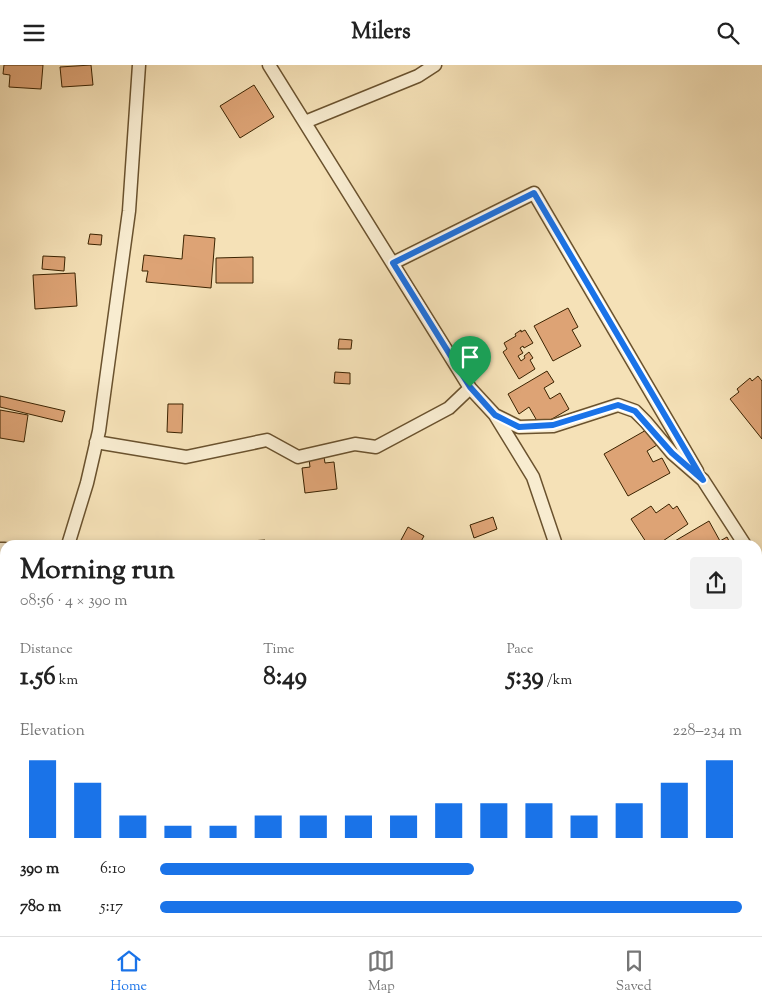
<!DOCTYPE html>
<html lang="en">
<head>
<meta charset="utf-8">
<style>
	:root { --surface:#fff; --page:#f2f2f2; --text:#222; --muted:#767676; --line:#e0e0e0; --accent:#1a73e8 }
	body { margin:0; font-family:"Sorts Mill Goudy",serif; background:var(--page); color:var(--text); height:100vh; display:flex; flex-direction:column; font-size:19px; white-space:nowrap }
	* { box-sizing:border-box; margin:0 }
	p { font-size:16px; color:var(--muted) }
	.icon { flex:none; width:28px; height:28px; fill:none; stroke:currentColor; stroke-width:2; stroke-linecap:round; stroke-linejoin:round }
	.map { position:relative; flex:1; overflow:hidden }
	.details { position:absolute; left:0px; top:475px; width:762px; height:396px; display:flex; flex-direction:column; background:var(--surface); border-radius:15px 15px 0 0; box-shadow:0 2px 8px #0003 }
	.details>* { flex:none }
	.pin { position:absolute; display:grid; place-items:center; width:42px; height:42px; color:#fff; margin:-51px -21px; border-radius:50% 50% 50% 0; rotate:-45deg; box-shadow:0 0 5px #0007 }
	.pin .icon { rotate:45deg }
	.round { display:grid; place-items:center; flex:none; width:52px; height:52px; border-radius:5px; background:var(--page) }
	.summary { display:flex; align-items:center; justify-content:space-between; height:85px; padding:0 20px }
	h1 { font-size:28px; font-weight:800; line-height:38px }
	.figures { display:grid; grid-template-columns:repeat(3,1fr); gap:8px; height:85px; padding:5px 20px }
	.figures div { display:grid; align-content:center }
	.figures b { font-size:25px; font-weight:800 }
	.figures small { font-size:14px; font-weight:400 }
	.figures p { font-size:14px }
	.chart { height:140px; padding:10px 20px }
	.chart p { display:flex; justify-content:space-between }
	.chart svg { width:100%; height:90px; margin-top:5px; stroke:var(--accent); stroke-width:6 }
	ul { padding:0 20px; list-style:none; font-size:16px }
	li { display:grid; grid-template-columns:80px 60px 1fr; align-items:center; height:38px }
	li i { height:12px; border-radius:6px; background:var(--accent) }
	header { display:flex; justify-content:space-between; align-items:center; height:65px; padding:0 20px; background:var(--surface); font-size:22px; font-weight:800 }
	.dock { display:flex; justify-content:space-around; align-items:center; height:70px; border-top:1px solid var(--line); background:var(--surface); font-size:14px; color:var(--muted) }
	.dock a { display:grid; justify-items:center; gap:2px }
	.dock .current { color:var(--accent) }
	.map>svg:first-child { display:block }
</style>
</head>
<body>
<header><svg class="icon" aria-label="menu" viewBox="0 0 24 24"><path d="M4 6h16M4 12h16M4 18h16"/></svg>Milers<svg class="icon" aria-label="search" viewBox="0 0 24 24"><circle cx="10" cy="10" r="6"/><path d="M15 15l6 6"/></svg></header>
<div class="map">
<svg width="762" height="871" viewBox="0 0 762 871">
	<rect width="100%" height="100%" fill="#f5e1b7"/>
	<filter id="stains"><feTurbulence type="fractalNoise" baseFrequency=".004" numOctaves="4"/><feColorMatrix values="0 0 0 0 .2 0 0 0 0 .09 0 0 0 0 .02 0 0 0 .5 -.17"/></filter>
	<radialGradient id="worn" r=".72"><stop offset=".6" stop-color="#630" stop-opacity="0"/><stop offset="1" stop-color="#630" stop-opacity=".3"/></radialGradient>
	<path fill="#dda375" stroke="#3b2301" d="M4 0H43L41 24 9 22 10 10 3 9Z
		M91 0 93 20 62 22 60 2Z
		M254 20 274 52 240 73 220 41Z
		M90 169 102 170 101 180 88 179Z
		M184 170 215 173 211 223 146 217 148 206H142L144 190 182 194Z
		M43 191 65 192 64 206 42 204Z
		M253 192V218H216V193Z
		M75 208 77 241 35 244 33 210Z
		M568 243 578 262 572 265 581 281 553 296 534 261Z
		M521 265V267L525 265 533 278 524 283 523 281 520 283 523 288 518 291 521 296 525 293 524 291 529 287 533 293 530 295 535 304 519 314 503 287 507 284 504 278 516 271 515 269Z
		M339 274 352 275 351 284H338Z
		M547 306 554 317 544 323 550 334 560 328 569 344 540 361 529 342 519 349 508 329Z
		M335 307 350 308V319L334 318Z
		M758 311 762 316V374L730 334 739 327 737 324 750 313 752 316Z
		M0 331 65 346 62 357 0 342Z
		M168 339H183L182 368 167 367Z
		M0 345 28 350 24 377 0 373Z
		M648 364 657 380 647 386 653 397 662 393 670 408 628 431 604 389Z
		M324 392 325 398 334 397 337 424 305 428 302 403 310 402 309 394Z
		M669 439 673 444 677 441 688 459 657 480H648L631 454 651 441 656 448Z
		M493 452 497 464 474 473 470 460Z
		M709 456 720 476 727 472 731 480H668Z
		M408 462 424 471 419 480H410L401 475Z
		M265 475V480H251L250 476Z
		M760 511 762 515V547L758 549V512Z
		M762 554V574L758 565V556Z
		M758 572 762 581V584L758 586Z
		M762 610V638L758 641V613Z
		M0 734 5 735V763L0 762Z
		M5 791V811L3 813 0 811V796Z
		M35 866H56L57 871H36Z"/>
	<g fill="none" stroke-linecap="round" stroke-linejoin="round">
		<g stroke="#6a522e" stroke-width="15">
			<path id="minor" d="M269 0 470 323 495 350 519 362 553 361 618 340 635 346 646 357 672 388 703 415 745 480
				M305 57 418 11 435 0
				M393 198 534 128 697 406
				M495 350 533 412 556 480
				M96 377 186 392 267 375 298 392 355 379 376 382 449 343 470 323
				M68 480 87 418 99 366 129 146 139 0
				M0 484H5
				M758 499 762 506
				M10 871 17 866"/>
		</g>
		<use href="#minor" stroke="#f8ecd0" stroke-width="12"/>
	</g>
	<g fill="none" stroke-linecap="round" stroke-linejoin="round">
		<g stroke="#fff" stroke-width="10">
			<path id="route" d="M534 128 703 415 672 388 635 346 618 340 553 360 519 362 495 350 470 322 393 198Z"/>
		</g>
		<use href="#route" stroke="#1a73e8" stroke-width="6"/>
	</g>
	<rect width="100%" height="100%" filter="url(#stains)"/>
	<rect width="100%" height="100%" fill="url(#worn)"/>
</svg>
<div class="pin" style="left:470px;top:322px;background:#1e9e55"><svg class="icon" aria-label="arrive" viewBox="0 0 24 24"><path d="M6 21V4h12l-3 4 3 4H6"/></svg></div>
<section class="details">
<div class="summary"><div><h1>Morning run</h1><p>08:56 · 4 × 390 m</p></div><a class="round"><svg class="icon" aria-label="share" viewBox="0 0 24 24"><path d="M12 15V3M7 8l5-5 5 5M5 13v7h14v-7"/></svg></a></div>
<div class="figures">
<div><p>Distance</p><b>1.56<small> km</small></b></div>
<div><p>Time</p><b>8:49</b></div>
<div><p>Pace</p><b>5:39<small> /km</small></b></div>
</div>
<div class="chart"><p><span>Elevation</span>228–234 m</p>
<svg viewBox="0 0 160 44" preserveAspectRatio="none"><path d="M5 44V6M15 44V17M25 44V33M35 44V38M45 44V38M55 44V33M65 44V33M75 44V33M85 44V33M95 44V27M105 44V27M115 44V27M125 44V33M135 44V27M145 44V17M155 44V6"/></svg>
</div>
<ul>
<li><b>390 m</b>6:10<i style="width:54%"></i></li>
<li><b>780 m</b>5:17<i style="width:100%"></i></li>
</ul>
</section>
</div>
<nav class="dock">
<a class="current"><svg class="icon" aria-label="home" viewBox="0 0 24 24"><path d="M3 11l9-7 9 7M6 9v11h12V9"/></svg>Home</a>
<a><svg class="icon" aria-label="map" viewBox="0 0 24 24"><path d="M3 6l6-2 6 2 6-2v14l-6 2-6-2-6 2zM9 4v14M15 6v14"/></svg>Map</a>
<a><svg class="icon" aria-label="saved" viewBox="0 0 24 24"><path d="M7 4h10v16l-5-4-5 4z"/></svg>Saved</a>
</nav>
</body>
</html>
